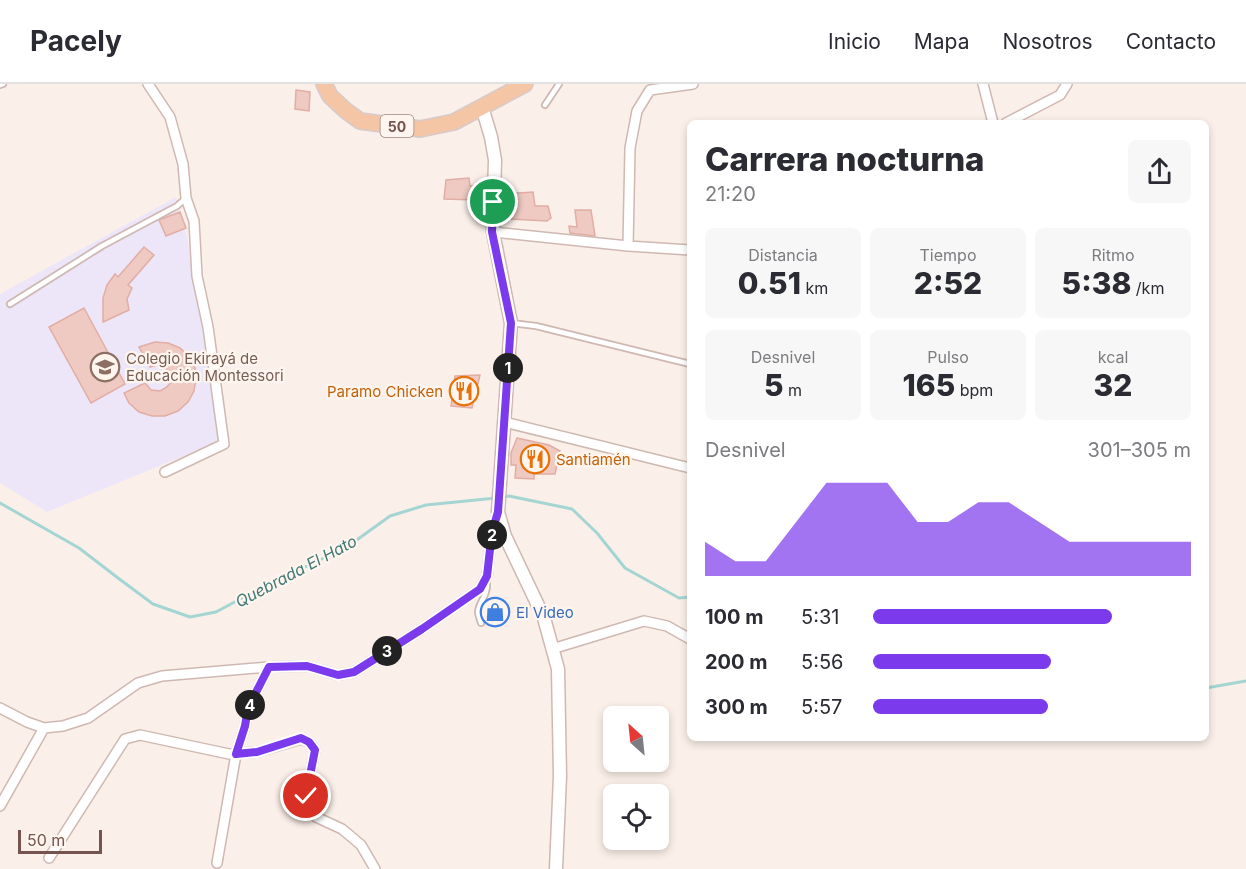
<!DOCTYPE html>
<html lang="es">
<head>
<meta charset="utf-8">
<style>
	:root { --surface:#fff; --page:#f7f7f7; --text:#2b2b33; --muted:#7c7c81; --line:#e1e1e2; --accent:#7c3aed }
	body { margin:0; font-family:Inter,sans-serif; background:var(--page); color:var(--text); height:100vh; display:flex; flex-direction:column; font-size:22px; white-space:nowrap }
	* { box-sizing:border-box; margin:0 }
	p { font-size:20px; color:var(--muted) }
	.icon { flex:none; width:33px; height:33px; fill:none; stroke:currentColor; stroke-width:2; stroke-linecap:round; stroke-linejoin:round }
	.map { position:relative; flex:1; overflow:hidden }
	.sheet { position:absolute; left:687px; top:36px; width:522px; height:621px; display:flex; flex-direction:column; background:var(--surface); border-radius:9px; box-shadow:0 3px 9px #0003 }
	.sheet>* { flex:none }
	.needle { width:39px; rotate:333deg }
	.buttons { position:absolute; left:603px; top:622px; display:grid; gap:12px }
	.buttons a { display:grid; place-items:center; width:66px; height:66px; border-radius:9px; background:var(--surface); box-shadow:0 3px 9px #0003; font-size:30px }
	.scale { position:absolute; left:18px; bottom:15px; width:84px; box-sizing:border-box; padding-left:6px; border:3px solid #75534e; border-top:0; font-size:16px; line-height:21px; white-space:nowrap; color:#75534e; -webkit-text-stroke:4px #fef5ef; paint-order:stroke }
	.pin { position:absolute; display:grid; place-items:center; width:51px; height:51px; color:#fff; margin:-26px; border:3px solid #fff; border-radius:50%; box-shadow:0 2px 6px #0007 }
	.km { position:absolute; width:30px; height:30px; margin:-15px; border-radius:50%; background:#222; color:#fff; font-size:16px; line-height:30px; text-align:center }
	.round { display:grid; place-items:center; flex:none; width:63px; height:63px; border-radius:9px; background:var(--page) }
	.headline { display:flex; align-items:center; justify-content:space-between; height:102px; padding:0 18px }
	h1 { font-size:33px; font-weight:800; line-height:45px }
	.stats { display:grid; grid-template-columns:repeat(3,1fr); gap:9px; height:102px; padding:6px 18px }
	.stats div { display:grid; align-content:center; border-radius:9px; background:var(--page); text-align:center }
	.stats b { font-size:30px; font-weight:800 }
	.stats small { font-size:16px; font-weight:400 }
	.stats p { font-size:16px }
	.chart { height:168px; padding:12px 18px }
	.chart p { display:flex; justify-content:space-between }
	.chart svg { width:100%; height:108px; margin-top:6px; fill:var(--accent); opacity:.7 }
	ul { padding:0 18px; list-style:none; font-size:20px }
	li { display:grid; grid-template-columns:96px 72px 1fr; align-items:center; height:45px }
	li i { height:15px; border-radius:8px; background:var(--accent) }
	header { display:flex; align-items:center; gap:36px; box-sizing:border-box; height:84px; padding:0 30px; background:var(--surface); border-bottom:2px solid var(--line) }
	header strong { font-size:28px }
	nav { display:flex; gap:33px; margin-inline-start:auto; font-size:21px }
	.map>svg:first-child { display:block }
</style>
</head>
<body>
<header>
<strong>Pacely</strong>
<nav><a>Inicio</a><a>Mapa</a><a>Nosotros</a><a>Contacto</a></nav>
</header>
<div class="map">
<svg width="1246" height="785" viewBox="0 0 1246 785">
	<rect width="100%" height="100%" fill="#fbf0e9"/>
	<path fill="#ede6f8" d="M176 113 188 157 193 196 225 355 47 428 0 399V210Z"/>
	<g fill="none" stroke-linecap="round" stroke-linejoin="round">
		<path stroke="#a5d5d2" stroke-width="3" d="M502 413 509 412 572 425 597 449 625 484 679 514 690 513
			M0 419 79 464 118 494 153 520 190 533 216 528 261 504 347 463 390 432 426 421 496 414
			M1206 604 1246 597"/>
	</g>
	<path fill="#efcac2" stroke="#e1ada4" stroke-width="1.5" d="M296 6 310 8 309 27 295 25Z
		M469 94 470 102 477 101V116L444 115 446 96Z
		M505 107 519 109 533 108 535 122H548L551 134 547 137 511 135 515 117 505 115Z
		M575 126H591L595 152 570 149 569 142 577 143Z
		M180 128 186 144 166 152 159 136Z
		M144 163 154 171 128 201 132 204 127 215 129 226 103 238V214L107 201 115 190 118 193Z
		M84 224 125 300 91 319 49 243Z
		M155 258 168 259 180 264 189 273 195 284 196 294 194 307 188 318 178 327 165 332H152L139 328 129 319 124 309 145 299 151 306 160 307 167 303 170 299V291L169 287 161 281H157L150 283 139 263Z
		M480 291 472 324 451 322 455 292Z
		M517 354 549 361 560 367 555 390H534V395L515 394 516 381H511V369Z
		M499 516 504 537H492L486 520Z"/>
	<g fill="none" stroke-linecap="round" stroke-linejoin="round">
		<g stroke="#cfb8b2" stroke-width="8">
			<path id="service" d="M0 1 3 0
				M545 21 559 0
				M10 220 102 162 177 122 186 114
				M511 239 536 242 690 280
				M481 539C480 536 478 530 478 528 479 517 488 513 487 497"/>
		</g>
		<g stroke="#cfb8b2" stroke-width="12">
			<path id="minor" d="M148 0 170 33 183 80 186 114 194 137 197 192 208 243 224 360 165 388
				M983 0 993 39
				M1006 39 1060 11 1067 0
				M493 148 628 162 690 166
				M628 162 630 64 637 27 650 6 693 0
				M504 338 690 384
				M552 565 644 537 667 542 690 555
				M0 624 27 638 44 644 63 642 88 634 138 599 162 592 269 583 307 582 338 591 354 588 422 545 480 505 487 492 492 448 498 428
				M0 722 44 644
				M49 774 125 655 140 651 229 670 257 668 301 655 309 658 315 666 306 712 308 724 316 733 342 745 361 761 375 785
				M217 779 236 670 245 642 248 624 269 583"/>
		</g>
		<g stroke="#cfb8b2" stroke-width="15">
			<path id="tertiary" d="M482 23 491 53 495 76 493 148 511 239 498 428 505 452 544 534 558 585 560 692 556 785"/>
		</g>
		<g stroke="#d6cbca" stroke-width="18">
			<path id="primary" d="M324 0 330 12 345 26 360 37 420 45 454 38 525 0"/>
		</g>
		<use href="#service" stroke="#fff" stroke-width="4.5"/>
		<use href="#minor" stroke="#fff" stroke-width="9"/>
		<use href="#tertiary" stroke="#fff" stroke-width="12"/>
		<use href="#primary" stroke="#f5c6a6" stroke-width="15"/>
	</g>
	<g fill="none" stroke-linecap="round" stroke-linejoin="round">
		<g stroke="#fff" stroke-width="12">
			<path id="route" d="M306 712 315 666 309 658 301 654 257 668 236 670 245 642 248 624 269 583 307 582 338 591 354 588 422 545 480 505 487 492 492 448 498 428 511 239 492 148 493 118"/>
		</g>
		<use href="#route" stroke="#7c3aed" stroke-width="8"/>
	</g>
	<defs>
		<g id="school-ring" transform="scale(1.5)"><circle r="9.5" fill="#fef5ef" stroke="#8d6e63" stroke-width="1.5"/><path d="M0-5L7-2L0 1L-7-2ZM-4 1L0 2.5L4 1V4Q0 6-4 4Z" fill="#8d6e63"/></g>
		<g id="restaurant-ring" transform="scale(1.5)"><circle r="9.5" fill="#fef5ef" stroke="#e8710a" stroke-width="1.5"/><path d="M-5-6h1v4h1v-4h1v4h1v-4h1v5L-1.5 .5V6h-2V.5L-5-1ZM5-6V6H3V1.5H1.5Q1.5-4 5-6Z" fill="#e8710a"/></g>
		<g id="shop-ring" transform="scale(1.5)"><circle r="9.5" fill="#fef5ef" stroke="#3f7fe0" stroke-width="1.5"/><path d="M-5-2.5h2.3a2.7 3.5 0 0 1 5.4 0H5L5.5 6h-11ZM-1.5-2.5h3a1.5 2.3 0 0 0-3 0Z" fill="#3f7fe0"/></g>
	</defs>
	<g fill-rule="evenodd">
		<use href="#school-ring" x="105" y="283"/>
		<use href="#restaurant-ring" x="464" y="307"/>
		<use href="#restaurant-ring" x="535" y="375"/>
		<use href="#shop-ring" x="495" y="528"/>
	</g>
	<g text-anchor="middle" dominant-baseline="central" stroke-width="4.5" stroke-linejoin="round" paint-order="stroke">
		<rect fill="#fef5ef" stroke="#9e847e" stroke-width="1.5" x="380.5" y="31" width="33" height="22" rx="4.5"/>
		<g font-size="14" font-weight="bold" fill="#75534e">
			<text x="397" y="42">50</text>
		</g>
		<g font-size="15" fill="#785e54" stroke="#fef5ef" text-anchor="start">
			<text x="126" y="274">Colegio Ekirayá de<tspan x="126" dy="17">Educación Montessori</tspan></text>
		</g>
		<g font-size="15" fill="#c56008" stroke="#fef5ef" text-anchor="end">
			<text x="443" y="307">Paramo Chicken</text>
			<text x="556" y="375" text-anchor="start">Santiamén</text>
		</g>
		<g font-size="15" fill="#366cbe" stroke="#fef5ef" text-anchor="start">
			<text x="516" y="528">El Video</text>
		</g>
		<g font-size="16" font-style="italic" fill="#427875" stroke="#fef5ef">
			<text transform="translate(296 487) rotate(-28)">Quebrada El Hato</text>
		</g>
	</g>
</svg>
<div class="buttons">
<a><svg class="needle" viewBox="-14 -14 28 28"><path d="M0-13l5 13h-10z" fill="#e53935"/><path d="M0 13l5-13h-10z" fill="#7c7c81"/></svg></a>
<a><svg class="icon" aria-label="locate" viewBox="0 0 24 24"><circle cx="12" cy="12" r="6"/><path d="M12 2v4M12 18v4M2 12h4M18 12h4"/></svg></a>
</div>
<div class="scale">50 m</div>
<div class="pin" style="left:493px;top:118px;background:#1e9e55"><svg class="icon" aria-label="arrive" viewBox="0 0 24 24"><path d="M6 21V4h12l-3 4 3 4H6"/></svg></div>
<div class="pin" style="left:306px;top:712px;background:#d93025"><svg class="icon" aria-label="check" viewBox="0 0 24 24"><path d="M5 12l5 5 9-10"/></svg></div>
<b class="km" style="left:508px;top:284px">1</b>
<b class="km" style="left:492px;top:451px">2</b>
<b class="km" style="left:387px;top:567px">3</b>
<b class="km" style="left:250px;top:621px">4</b>
<section class="sheet">
<div class="headline"><div><h1>Carrera nocturna</h1><p>21:20</p></div><a class="round"><svg class="icon" aria-label="share" viewBox="0 0 24 24"><path d="M12 15V3M7 8l5-5 5 5M5 13v7h14v-7"/></svg></a></div>
<div class="stats">
<div><p>Distancia</p><b>0.51<small> km</small></b></div>
<div><p>Tiempo</p><b>2:52</b></div>
<div><p>Ritmo</p><b>5:38<small> /km</small></b></div>
</div>
<div class="stats">
<div><p>Desnivel</p><b>5<small> m</small></b></div>
<div><p>Pulso</p><b>165<small> bpm</small></b></div>
<div><p>kcal</p><b>32</b></div>
</div>
<div class="chart"><p><span>Desnivel</span>301–305 m</p>
<svg viewBox="0 0 160 44" preserveAspectRatio="none"><path d="M0 44V30L10 38L20 38L30 22L40 6L50 6L60 6L70 22L80 22L90 14L100 14L110 22L120 30L130 30L140 30L150 30L160 30V44z"/></svg>
</div>
<ul>
<li><b>100 m</b>5:31<i style="width:75%"></i></li>
<li><b>200 m</b>5:56<i style="width:56%"></i></li>
<li><b>300 m</b>5:57<i style="width:55%"></i></li>
</ul>
</section>
</div>
</body>
</html>
